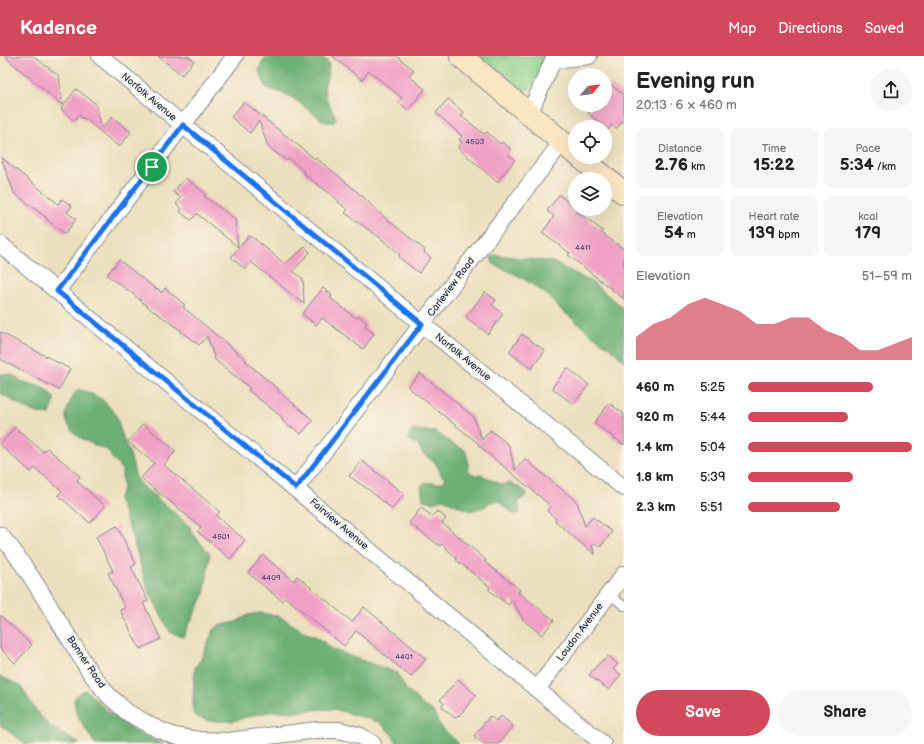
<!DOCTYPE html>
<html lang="en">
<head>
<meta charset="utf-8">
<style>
	:root { --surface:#fff; --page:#f6f6f6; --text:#222; --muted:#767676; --accent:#d1495b }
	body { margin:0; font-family:"Balsamiq Sans",sans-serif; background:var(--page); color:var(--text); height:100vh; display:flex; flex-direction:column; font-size:15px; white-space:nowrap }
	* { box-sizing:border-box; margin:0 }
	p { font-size:13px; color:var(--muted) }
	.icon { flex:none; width:22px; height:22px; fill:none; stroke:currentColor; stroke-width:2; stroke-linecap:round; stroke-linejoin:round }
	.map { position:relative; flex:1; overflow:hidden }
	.sheet { display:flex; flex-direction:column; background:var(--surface); width:300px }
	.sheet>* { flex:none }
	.needle { width:26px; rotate:61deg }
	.fabs { position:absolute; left:568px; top:12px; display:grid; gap:8px }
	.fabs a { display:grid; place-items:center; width:44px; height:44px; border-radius:50%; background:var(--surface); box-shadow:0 4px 16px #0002; font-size:20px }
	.pin { position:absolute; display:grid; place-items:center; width:34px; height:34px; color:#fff; margin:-17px; border:2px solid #fff; border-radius:50%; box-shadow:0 1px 4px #0007 }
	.round { display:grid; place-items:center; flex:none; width:42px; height:42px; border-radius:21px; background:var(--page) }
	.head { display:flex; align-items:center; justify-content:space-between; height:68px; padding:0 12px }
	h1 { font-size:22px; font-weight:700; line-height:30px }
	.stats { display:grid; grid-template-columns:repeat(3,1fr); gap:6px; height:68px; padding:4px 12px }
	.stats div { display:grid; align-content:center; border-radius:8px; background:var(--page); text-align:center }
	.stats b { font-size:17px; font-weight:700 }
	.stats small { font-size:11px; font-weight:400 }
	.stats p { font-size:11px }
	.chart { height:112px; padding:8px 12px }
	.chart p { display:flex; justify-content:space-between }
	.chart svg { width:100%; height:72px; margin-top:4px; fill:var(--accent); opacity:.7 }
	.cta { display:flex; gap:8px; margin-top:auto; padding:8px 12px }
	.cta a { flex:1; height:46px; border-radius:24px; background:var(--accent); color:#fff; font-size:16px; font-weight:700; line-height:46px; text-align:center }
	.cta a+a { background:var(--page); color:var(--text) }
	ul { padding:0 12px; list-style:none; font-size:13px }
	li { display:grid; grid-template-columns:64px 48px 1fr; align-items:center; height:30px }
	li i { height:10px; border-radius:5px; background:var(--accent) }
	header { display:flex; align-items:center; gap:24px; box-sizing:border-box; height:56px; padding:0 20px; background:var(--accent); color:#fff }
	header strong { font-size:19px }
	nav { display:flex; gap:22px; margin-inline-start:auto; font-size:14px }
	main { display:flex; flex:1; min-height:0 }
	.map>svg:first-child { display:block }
</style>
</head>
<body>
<header>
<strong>Kadence</strong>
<nav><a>Map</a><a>Directions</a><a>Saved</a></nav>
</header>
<main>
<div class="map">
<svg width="624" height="688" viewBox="0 0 624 688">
	<rect width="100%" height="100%" fill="#fcf5e5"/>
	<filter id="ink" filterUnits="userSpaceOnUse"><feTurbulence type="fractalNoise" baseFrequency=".025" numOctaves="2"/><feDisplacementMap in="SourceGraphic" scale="8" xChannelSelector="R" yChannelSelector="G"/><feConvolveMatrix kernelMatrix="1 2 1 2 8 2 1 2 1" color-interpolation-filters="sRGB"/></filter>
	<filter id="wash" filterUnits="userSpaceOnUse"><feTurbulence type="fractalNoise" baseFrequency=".012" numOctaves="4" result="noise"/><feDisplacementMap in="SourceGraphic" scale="16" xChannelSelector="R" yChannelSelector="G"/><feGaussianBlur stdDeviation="0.9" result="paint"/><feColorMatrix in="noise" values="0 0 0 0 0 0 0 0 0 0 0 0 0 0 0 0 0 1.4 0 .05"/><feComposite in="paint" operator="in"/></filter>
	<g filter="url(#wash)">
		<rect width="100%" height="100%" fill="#ecdfbd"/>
		<path fill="#87cd88" stroke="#517e73" d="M477 0H546C542 9 534 34 524 35 523 35 519 34 517 34Z"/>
		<path fill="#6db074" stroke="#447069" d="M267 0H321L329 7 327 23 324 30 326 42 336 61 335 66H325L290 40 267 32 259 15 263 4Z
			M496 199 553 206 593 227 624 253V306L611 292 596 282 559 252 549 240 521 221 493 208 491 201Z
			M0 318 13 319 21 325 35 329 47 334 54 341V347L50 358C29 359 17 346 0 337Z
			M78 333 92 338 103 344 112 354 116 359 122 379 130 398 136 422 146 433 154 438 159 445 167 450 190 471 193 478 210 498 204 539 183 581 170 576 148 534 129 471 118 443 123 433 122 414 112 402 108 394C93 389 65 379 66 358 66 355 68 352 69 349 72 342 73 338 78 333Z
			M414 374 436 376 454 389 465 394 468 404V415C477 422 477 417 486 421 497 425 498 431 511 427L525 435 527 439 518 446 520 457 514 458 498 445 490 446 484 451 471 455 443 443 433 446 423 444 421 430C431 421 438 434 446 422L442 420 435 406 424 399 417 388 408 384 409 377Z
			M261 557 279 560 306 577 317 581 334 594 397 617 406 633 424 650 433 655 440 670 459 688H397L393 680 379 666 334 653H323L295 656 275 655 253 659 233 665H209L197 661 193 657V640L195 611 200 605 213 575 218 570 236 566 248 559Z
			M0 620 21 630 34 652 49 670 80 688H26L0 669Z
			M85 634C95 641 99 648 108 655 124 669 143 680 164 688H95L76 658 74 643 79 637Z"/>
		<g id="blocks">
			<path fill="#f09fc5" d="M4 0H33L59 20 62 49Z
				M158 0H188L194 5 182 19Z
				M332 0H396L414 14 409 20 425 33 408 54 398 46 402 42 369 15 362 24Z
				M611 29 624 39V63L616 73 612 69 608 74 588 57 594 49H605V36Z
				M76 33 95 47 102 72 112 61 131 76 119 91 84 62 83 63 79 59 74 65 61 53Z
				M448 43 464 57 461 60 484 78 487 76 500 88 502 86 511 93 508 98 515 104 497 126 458 92 462 86 459 84 462 80 436 57Z
				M244 46 315 103 316 102 335 117 369 146V147L383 160 425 194 424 196 431 202 419 217 400 202 399 197 379 181 345 157 348 154 338 146 339 145 304 118 305 117 289 102 287 105 268 91 259 65 250 77 231 61Z
				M1 101 58 148 62 143 72 150 67 156 76 163 65 178 46 163 47 162 14 137Z
				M185 122 204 136 205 141 235 163 238 191 197 158 191 164 180 156 182 153 176 148 181 142 173 136Z
				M559 139 575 151V154L603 175 601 177 624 193V243L568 199 570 197 542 177 554 160 547 155Z
				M249 180 255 183 285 208 305 191 310 196 293 215 303 223 304 248 251 206 245 213 231 201Z
				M119 204 156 233 157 232 162 237 165 232 185 249 183 251 246 304 245 305 279 334 278 335 313 364 301 378 292 371 291 372 281 363 283 362 248 334 250 332 215 304 207 280 199 289 181 276 182 275 154 255V256L127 233V234L107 219Z
				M323 232 332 239 330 242 356 262 359 260 367 267 365 270 374 278 363 293 322 262 316 269 302 258Z
				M485 236 496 244 492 249 503 258 488 278 466 261Z
				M0 276 70 313 59 334 0 303Z
				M522 278 545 295 531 313 509 296Z
				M567 312 589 329 573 348 552 332Z
				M420 317 473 360 482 384 490 374 509 389 515 414 525 403 577 446 585 470 593 461 612 476 600 491 595 487 592 490 595 499 555 465 556 463 547 455 551 450 478 389 479 388 408 331Z
				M609 347 624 358V389L594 367Z
				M143 368 176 395 164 409 220 456 216 460 245 484 230 503 198 476 201 471 141 422 154 407 128 386Z
				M15 371 43 396 47 392 80 420 77 425 105 450 90 467 58 439 62 435 35 412 31 416 0 389Z
				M362 405 404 438 392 453 369 434 349 420Z
				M421 452 432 460 437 455 446 462 442 467 486 504 485 506 520 534 518 536 554 564 542 579 523 564 512 544 508 549 499 542 489 534V533L490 531 456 504 457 503 442 488 440 490 409 467Z
				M117 470 136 508 131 511 148 545 143 547 161 583 140 593 120 554 125 552 108 517 113 515 96 481Z
				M263 499 294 525 297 520 352 566 364 551 426 603 411 621 356 575 344 590 285 541 282 545 248 517Z
				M0 559 32 589 15 607 0 592Z
				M608 600 618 608 613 613 621 619 609 634 589 619 602 604 604 605Z
				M458 623 476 639 459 660 458 659 455 662 442 651 444 647 440 644Z
				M490 660 496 665 501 660 513 670 498 688H484L474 680Z"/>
		</g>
	</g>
	<g filter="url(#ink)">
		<use href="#blocks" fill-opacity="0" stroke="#84878e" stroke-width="1"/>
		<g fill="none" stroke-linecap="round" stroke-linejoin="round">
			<g stroke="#84878e" stroke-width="10">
				<path id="service" d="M609 538 624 550"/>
			</g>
			<g stroke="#84878e" stroke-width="18">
				<path id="minor" d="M100 0 422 268 624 432
					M554 4 589 0
					M529 58 555 0
					M0 188 603 688
					M57 235 235 0
					M296 432 562 86
					M0 479 12 493 32 522 90 616 108 639 127 656 151 670 174 680 199 684 228 685 317 674H339L361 680 373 688
					M537 633 624 518"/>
			</g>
			<g stroke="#84878e" stroke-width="24">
				<path id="secondary" d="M461 0 575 97
					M580 101 624 137"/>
			</g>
			<use href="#service" stroke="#fff" stroke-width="8"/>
			<use href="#minor" stroke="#fff" stroke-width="16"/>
			<use href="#secondary" stroke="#fbe6c4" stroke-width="22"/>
		</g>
	</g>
	<g fill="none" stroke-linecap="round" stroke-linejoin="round" filter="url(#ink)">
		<g stroke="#fff" stroke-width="8">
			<path id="route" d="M183 69 422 268 296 432 57 235Z"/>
		</g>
		<use href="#route" stroke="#1a73e8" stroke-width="5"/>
	</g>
	<g text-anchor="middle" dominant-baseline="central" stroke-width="3.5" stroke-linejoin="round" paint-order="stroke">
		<g font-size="8" fill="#504b78">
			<text x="475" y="85">4503</text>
			<text x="583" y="191">4411</text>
			<text x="221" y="480">4501</text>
			<text x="271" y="521">4409</text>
			<text x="404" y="600">4401</text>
		</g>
		<g font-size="10" fill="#1b2f5e" stroke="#fcf5e5">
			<text transform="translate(149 41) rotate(40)">Norfolk Avenue</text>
			<text transform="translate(451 231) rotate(-53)">Carleview Road</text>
			<text transform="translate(463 301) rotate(39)">Norfolk Avenue</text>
			<text transform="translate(339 468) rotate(40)">Fairview Avenue</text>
			<text transform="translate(580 576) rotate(-53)">Loudon Avenue</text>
			<text transform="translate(86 606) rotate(56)">Bonner Road</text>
		</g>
	</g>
</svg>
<div class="fabs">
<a><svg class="needle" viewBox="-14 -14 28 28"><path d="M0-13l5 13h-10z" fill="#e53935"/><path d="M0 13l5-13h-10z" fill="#767676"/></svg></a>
<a><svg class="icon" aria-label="locate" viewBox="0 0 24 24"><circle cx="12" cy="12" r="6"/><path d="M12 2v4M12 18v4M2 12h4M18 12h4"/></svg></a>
<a><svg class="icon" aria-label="layers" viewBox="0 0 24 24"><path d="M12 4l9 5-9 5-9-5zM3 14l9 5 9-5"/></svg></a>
</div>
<div class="pin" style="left:152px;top:111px;background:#1e9e55"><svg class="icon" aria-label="arrive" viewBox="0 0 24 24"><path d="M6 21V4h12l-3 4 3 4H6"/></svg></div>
</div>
<section class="sheet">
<div class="head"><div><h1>Evening run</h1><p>20:13 · 6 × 460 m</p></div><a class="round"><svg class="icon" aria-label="share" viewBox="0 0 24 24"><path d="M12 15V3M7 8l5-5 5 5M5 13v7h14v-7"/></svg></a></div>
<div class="stats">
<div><p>Distance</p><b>2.76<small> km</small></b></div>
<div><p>Time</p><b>15:22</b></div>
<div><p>Pace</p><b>5:34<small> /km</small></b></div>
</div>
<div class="stats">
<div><p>Elevation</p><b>54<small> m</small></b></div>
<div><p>Heart rate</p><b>139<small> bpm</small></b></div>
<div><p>kcal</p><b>179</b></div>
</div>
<div class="chart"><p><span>Elevation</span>51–59 m</p>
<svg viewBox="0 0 160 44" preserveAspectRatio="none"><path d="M0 44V30L10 22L20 18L30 10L40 6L50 10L60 14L70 22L80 22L90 18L100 18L110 26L120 30L130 38L140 38L150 34L160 30V44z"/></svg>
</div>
<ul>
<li><b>460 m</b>5:25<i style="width:76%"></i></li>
<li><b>920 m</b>5:44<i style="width:61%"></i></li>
<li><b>1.4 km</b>5:04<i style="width:100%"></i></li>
<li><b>1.8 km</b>5:39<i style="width:64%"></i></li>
<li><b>2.3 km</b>5:51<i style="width:56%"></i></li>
</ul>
<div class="cta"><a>Save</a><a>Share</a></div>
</section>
</main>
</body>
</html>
